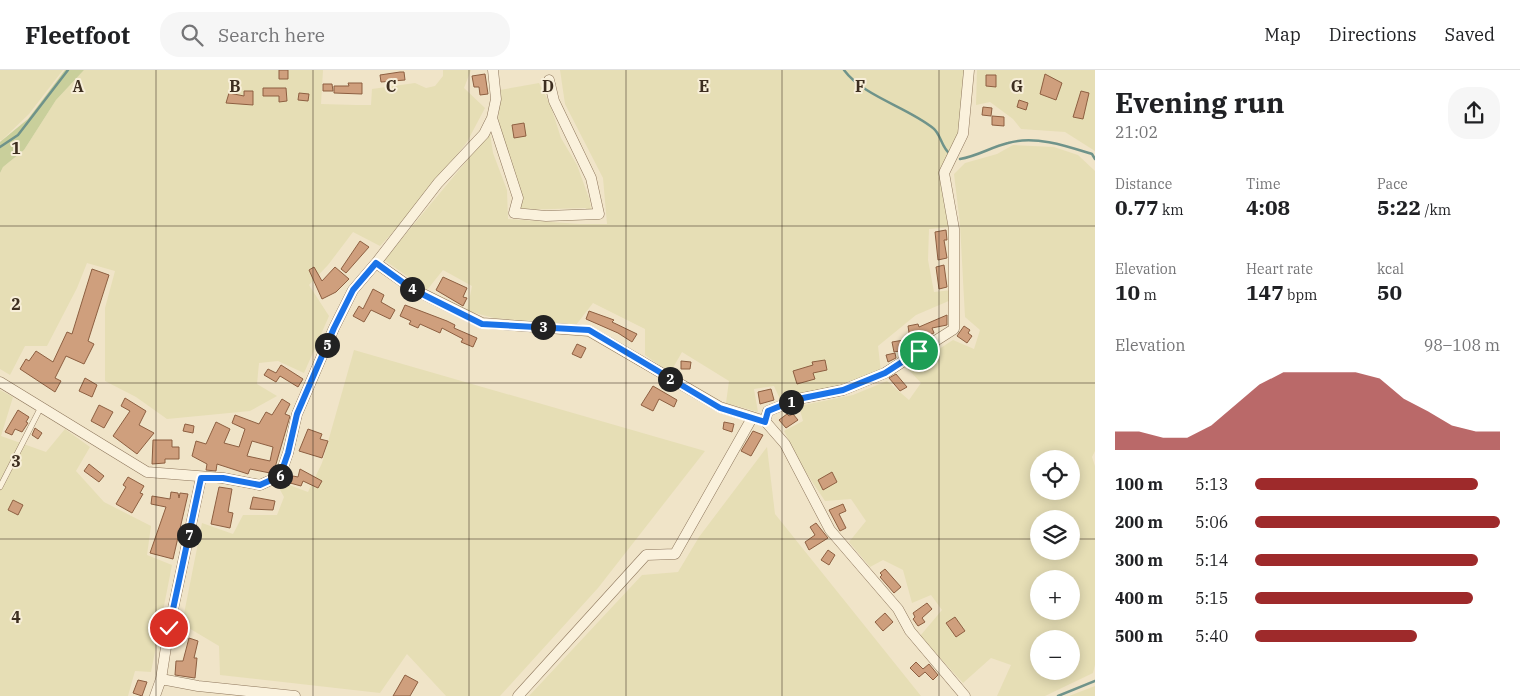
<!DOCTYPE html>
<html lang="en">
<head>
<meta charset="utf-8">
<style>
	:root { --surface:#fff; --page:#f6f6f6; --text:#202124; --muted:#757577; --line:#e0e0e0; --accent:#9e2a2b }
	body { margin:0; font-family:"IBM Plex Serif",serif; background:var(--page); color:var(--text); height:100vh; display:flex; flex-direction:column; font-size:19px; white-space:nowrap }
	* { box-sizing:border-box; margin:0 }
	p { font-size:16px; color:var(--muted) }
	.icon { flex:none; width:28px; height:28px; fill:none; stroke:currentColor; stroke-width:2; stroke-linecap:round; stroke-linejoin:round }
	.map { position:relative; flex:1; overflow:hidden }
	.side { display:flex; flex-direction:column; background:var(--surface); width:425px }
	.side>* { flex:none }
	.tools { position:absolute; left:1030px; top:380px; display:grid; gap:10px }
	.tools a { display:grid; place-items:center; width:50px; height:50px; border-radius:50%; background:var(--surface); box-shadow:0 2px 12px #0003; font-size:25px }
	.pin { position:absolute; display:grid; place-items:center; width:42px; height:42px; color:#fff; margin:-21px; border:2px solid #fff; border-radius:50%; box-shadow:0 1px 5px #0007 }
	.km { position:absolute; width:25px; height:25px; margin:-12px; border-radius:50%; background:#222; color:#fff; font-size:14px; line-height:25px; text-align:center }
	.round { display:grid; place-items:center; flex:none; width:52px; height:52px; border-radius:20px; background:var(--page) }
	.headline { display:flex; align-items:center; justify-content:space-between; height:85px; padding:0 20px }
	h1 { font-size:28px; font-weight:800; line-height:38px }
	.metrics { display:grid; grid-template-columns:repeat(3,1fr); gap:8px; height:85px; padding:5px 20px }
	.metrics div { display:grid; align-content:center }
	.metrics b { font-size:21px; font-weight:800 }
	.metrics small { font-size:14px; font-weight:400 }
	.metrics p { font-size:14px }
	.chart { height:140px; padding:10px 20px }
	.chart p { display:flex; justify-content:space-between }
	.chart svg { width:100%; height:90px; margin-top:5px; fill:var(--accent); opacity:.7 }
	ul { padding:0 20px; list-style:none; font-size:16px }
	li { display:grid; grid-template-columns:80px 60px 1fr; align-items:center; height:38px }
	li i { height:12px; border-radius:6px; background:var(--accent) }
	header { display:flex; align-items:center; gap:30px; box-sizing:border-box; height:70px; padding:0 25px; background:var(--surface); border-bottom:1px solid var(--line) }
	header strong { font-size:24px }
	nav { display:flex; gap:28px; margin-inline-start:auto; font-size:18px }
	.search { width:350px; height:45px; background:var(--page); display:flex; align-items:center; gap:12px; box-sizing:border-box; padding:0 18px; border-radius:20px; color:var(--muted); font-size:19px }
	main { display:flex; flex:1; min-height:0 }
	.map>svg:first-child { display:block }
</style>
</head>
<body>
<header>
<strong>Fleetfoot</strong>
<div class="search"><svg class="icon" aria-label="search" viewBox="0 0 24 24"><circle cx="10" cy="10" r="6"/><path d="M15 15l6 6"/></svg>Search here</div>
<nav><a>Map</a><a>Directions</a><a>Saved</a></nav>
</header>
<main>
<div class="map">
<svg width="1095" height="626" viewBox="0 0 1095 626">
	<rect width="100%" height="100%" fill="#f0e4c8"/>
	<path fill="#e6deb5" fill-rule="evenodd" d="M0 0H63L29 44 2 70H0Z
		M84 0H323L321 34 356 35H371L372 19 415 13 426 18 435 16 443 6V0H471L464 18 485 38 467 72 410 144 380 176 353 162 328 195 309 215 329 246 304 303 278 291 259 293 257 314 277 326 250 341 167 349 136 327 105 311V238L115 201 87 193 77 218 47 276H25L10 305 0 299V103L3 97 24 80 56 30Z
		M560 0H965L960 61 944 104 951 157 929 159 928 190 934 222 952 220 951 230 916 245 878 276 881 302 803 326 780 329 774 316 754 319 758 342 726 333 729 311 682 282 670 303 645 285V259L593 233 576 255 494 248 467 241 472 216 443 200 427 220 384 190 490 63 493 83 507 120 508 149 580 154H607L603 108 565 34Z
		M977 0H1095V81L1065 62 1021 59 1013 49 990 32 976 35Z
		M539 13 550 34 561 68 577 95 590 131 591 142 585 138 519 140 523 128 498 52 500 20Z
		M1013 75 1054 77 1078 85 1095 101V381L1092 387 1095 396V595L1093 603 1045 626H997L1011 595 991 588 963 613 920 566 942 540 931 525 912 533 903 500 883 490 870 497 849 472 866 451 851 429 825 431 803 398 784 361 803 351 799 336 853 325 887 311 909 330 921 313 908 299 953 270 974 279 980 260 965 247 960 154 954 104 965 93 997 84ZM1039 389H1071V421H1039ZM1039 449H1071V481H1039ZM1039 509H1071V541H1039ZM1039 569H1071V601H1039Z
		M354 280 705 381 598 518 500 626H446L407 584 380 623 220 605 219 576 182 554 202 453 233 464 243 445H277L284 427 278 416 281 412 308 422 322 393Z
		M0 320 13 327 1 366 46 382 65 359 90 377 76 401 104 432 151 456 147 485 172 495 151 602 135 601 128 626H0Z
		M767 377 775 444 921 626H529L642 505 678 502 699 467Z
		M1095 616V626H1069Z"/>
	<path fill="#c9cf9b" d="M65 0H84L56 30 24 80 3 97 0 103V72L28 49Z"/>
	<g fill="none" stroke-linecap="round" stroke-linejoin="round">
		<path stroke="#6f938a" stroke-width="2.5" d="M844 0C863 26 907 37 933 58 941 64 941 77 950 84
			M0 77 18 65 68 0
			M960 89C978 86 991 77 1008 73 1035 65 1067 76 1092 84L1095 89
			M1058 626 1095 611"/>
	</g>
	<path fill="#cf9f7d" stroke="#8d5f41" fill-rule="evenodd" d="M279 0H288V9H279Z
		M400 2H404L405 10 381 12 380 5Z
		M485 4 488 24 480 25 479 17H474L472 6Z
		M1045 4 1062 13 1056 30 1040 24Z
		M986 5H996V17L986 16Z
		M348 13H362V24L334 23V16H349Z
		M323 14H332L333 21H323Z
		M263 18H286L287 31 279 32V26H263Z
		M244 21H253V35L226 33 229 23 244 26Z
		M1081 21 1089 23 1083 49 1073 47Z
		M299 23 309 24 308 31 298 30Z
		M1019 30 1028 33 1026 40 1017 37Z
		M983 37 992 38 991 46 982 45Z
		M992 46 1004 47V56L992 55Z
		M524 53 526 66 514 68 512 55Z
		M946 160 947 170H944L947 188 938 190 935 162Z
		M360 171 369 177 346 203 341 199Z
		M944 195 947 217 939 219 936 197Z
		M314 197 322 211 335 197 349 209 336 222 322 229 309 200Z
		M92 199 109 205 88 271 94 274 84 294 66 286 55 308 61 311 55 322 20 299 26 289 29 291 36 281 53 292 67 262 72 264Z
		M443 207 467 218 463 227 467 228 463 236 436 220Z
		M373 219 384 225 381 232 395 240 390 249 371 240 364 252 353 246 359 236 363 239Z
		M405 235 447 251 455 255 454 258 477 268 473 277 461 272 463 269 442 258 440 263 420 254 418 258 409 254 411 251 400 246Z
		M589 241 614 250 612 252 637 264 632 272 618 263 586 249Z
		M947 245V255L932 258 934 263 921 269 922 271 910 279 894 282 892 272 910 269 908 256 918 254 919 257Z
		M964 256 970 260 968 263 972 266 967 273 957 266Z
		M577 274 586 278 581 288 572 284Z
		M895 283 896 288 888 292 886 285Z
		M825 290 827 300 813 303 815 309 797 314 793 301 813 295 812 292Z
		M681 291 691 292 690 299H681Z
		M281 295 303 309 298 317 280 306 276 312 264 305 268 299 276 303Z
		M896 304 907 317 900 321 889 308Z
		M85 308 97 315 92 327 79 321Z
		M653 316 677 330 674 337 659 329 653 341 641 335Z
		M771 319 774 330 760 334 758 322Z
		M125 328 146 341 139 355 154 363 137 384 113 366 130 341 121 336Z
		M282 329 290 334 285 344 290 346 274 401 270 403 250 399 248 404 217 394 216 401 206 400 207 394 192 386 196 371 206 374 216 352 230 359 224 373 239 377 245 359 232 353 235 345 259 354 266 342 272 345ZM252 371 273 377 270 391 247 386Z
		M99 335 113 342 104 358 91 351Z
		M18 340 29 347 26 352 28 353 22 362 15 359 12 365 5 362Z
		M787 344 789 346 793 344 798 350 786 358 779 350Z
		M724 352 734 354 732 362 723 359Z
		M185 354 194 356 193 363 183 361Z
		M35 358 42 363 38 369 32 365Z
		M308 359 322 364 320 369 328 371 322 388 299 381Z
		M753 361 763 365 751 386 741 381Z
		M153 370H172V377H179V389H165V393L152 394Z
		M89 394 104 406 99 412 84 401Z
		M300 399 322 411 318 418 303 411 301 416 290 413 293 406 298 407Z
		M832 402 837 412 823 420 818 410Z
		M128 407 144 416 140 423 143 424 132 443 116 434 126 417 123 415Z
		M219 417 232 419 228 442 233 443 230 458 211 454Z
		M171 422 178 423 179 428 180 423 188 424 173 489 150 483 166 437 151 434 152 426 170 429Z
		M253 427 275 431 273 440 250 439Z
		M13 430 23 435 18 445 8 440Z
		M843 434 846 441 839 444 846 458 840 461 829 440Z
		M816 453 828 468 809 480 805 472 815 465 810 457Z
		M828 480 835 485 829 495 821 490Z
		M885 499 901 517 894 523 880 507 882 505 880 503Z
		M927 533 932 539 922 548 925 552 918 556 913 549 915 547 913 543Z
		M885 543 893 552 883 561 875 552Z
		M955 547 965 561 956 567 946 553Z
		M189 568 198 571 194 588H197L195 608 175 605 176 591H183Z
		M916 592 923 599 929 594 938 605 933 610 925 602 919 607 910 598Z
		M405 605 418 612 410 626H393Z
		M138 610 147 612 142 626 133 623Z"/>
	<g fill="none" stroke-linecap="round" stroke-linejoin="round">
		<g stroke="#8d765c" stroke-width="6">
			<path id="lane" d="M0 417 41 337"/>
		</g>
		<g stroke="#8d765c" stroke-width="11">
			<path id="street" d="M492 48 518 128 514 143 546 146 599 144 591 108 554 31 549 10
				M376 193 438 113 484 64 492 48 496 29 493 0
				M0 312 147 402 223 408 260 415 280 406 288 383 297 344 334 258 353 220 376 193 413 219 482 253 589 261 720 337 765 351 785 374 830 460 898 539 910 561 965 626
				M765 351 768 341 798 329 843 320 885 303 954 259V159L944 103 963 64 969 0
				M161 609 169 558 201 408
				M155 626 161 609 198 616 295 626
				M518 626 646 485 675 484 752 348"/>
		</g>
		<use href="#lane" stroke="#faf1dc" stroke-width="5"/>
		<use href="#street" stroke="#faf1dc" stroke-width="10"/>
	</g>
	<g fill="none" stroke-linecap="round" stroke-linejoin="round">
		<g stroke="#fff" stroke-width="10">
			<path id="route" d="M169 558 201 408H223L260 415 280 406 288 383 297 344 334 258 353 220 376 193 412 219 482 254 589 260 720 338 765 352 768 341 798 329 843 320 885 303 919 281"/>
		</g>
		<use href="#route" stroke="#1a73e8" stroke-width="6"/>
	</g>
	<path fill="none" stroke="#3d2e20" stroke-width="1" stroke-opacity="0.55" d="M156 0V626M313 0V626M469 0V626M626 0V626M782 0V626M939 0V626M0 156H1095M0 313H1095M0 469H1039M1071 469H1095"/>
	<g font-size="16" text-anchor="middle" font-weight="bold" fill="#3d2e20" stroke="#f7eed8" stroke-width="4" stroke-linejoin="round" paint-order="stroke">
		<text x="78" y="22">A</text>
		<text x="235" y="22">B</text>
		<text x="391" y="22">C</text>
		<text x="548" y="22">D</text>
		<text x="704" y="22">E</text>
		<text x="860" y="22">F</text>
		<text x="1017" y="22">G</text>
		<text x="16" y="84">1</text>
		<text x="16" y="240">2</text>
		<text x="16" y="397">3</text>
		<text x="16" y="553">4</text>
	</g>
</svg>
<div class="tools">
<a><svg class="icon" aria-label="locate" viewBox="0 0 24 24"><circle cx="12" cy="12" r="6"/><path d="M12 2v4M12 18v4M2 12h4M18 12h4"/></svg></a>
<a><svg class="icon" aria-label="layers" viewBox="0 0 24 24"><path d="M12 4l9 5-9 5-9-5zM3 14l9 5 9-5"/></svg></a>
<a>+</a>
<a>−</a>
</div>
<div class="pin" style="left:919px;top:281px;background:#1e9e55"><svg class="icon" aria-label="arrive" viewBox="0 0 24 24"><path d="M6 21V4h12l-3 4 3 4H6"/></svg></div>
<div class="pin" style="left:169px;top:558px;background:#d93025"><svg class="icon" aria-label="check" viewBox="0 0 24 24"><path d="M5 12l5 5 9-10"/></svg></div>
<b class="km" style="left:791px;top:332px">1</b>
<b class="km" style="left:670px;top:309px">2</b>
<b class="km" style="left:543px;top:257px">3</b>
<b class="km" style="left:412px;top:219px">4</b>
<b class="km" style="left:327px;top:275px">5</b>
<b class="km" style="left:280px;top:406px">6</b>
<b class="km" style="left:189px;top:465px">7</b>
</div>
<section class="side">
<div class="headline"><div><h1>Evening run</h1><p>21:02</p></div><a class="round"><svg class="icon" aria-label="share" viewBox="0 0 24 24"><path d="M12 15V3M7 8l5-5 5 5M5 13v7h14v-7"/></svg></a></div>
<div class="metrics">
<div><p>Distance</p><b>0.77<small> km</small></b></div>
<div><p>Time</p><b>4:08</b></div>
<div><p>Pace</p><b>5:22<small> /km</small></b></div>
</div>
<div class="metrics">
<div><p>Elevation</p><b>10<small> m</small></b></div>
<div><p>Heart rate</p><b>147<small> bpm</small></b></div>
<div><p>kcal</p><b>50</b></div>
</div>
<div class="chart"><p><span>Elevation</span>98–108 m</p>
<svg viewBox="0 0 160 44" preserveAspectRatio="none"><path d="M0 44V35L10 35L20 38L30 38L40 32L50 22L60 12L70 6L80 6L90 6L100 6L110 9L120 19L130 25L140 32L150 35L160 35V44z"/></svg>
</div>
<ul>
<li><b>100 m</b>5:13<i style="width:91%"></i></li>
<li><b>200 m</b>5:06<i style="width:100%"></i></li>
<li><b>300 m</b>5:14<i style="width:91%"></i></li>
<li><b>400 m</b>5:15<i style="width:89%"></i></li>
<li><b>500 m</b>5:40<i style="width:66%"></i></li>
</ul>
</section>
</main>
</body>
</html>
